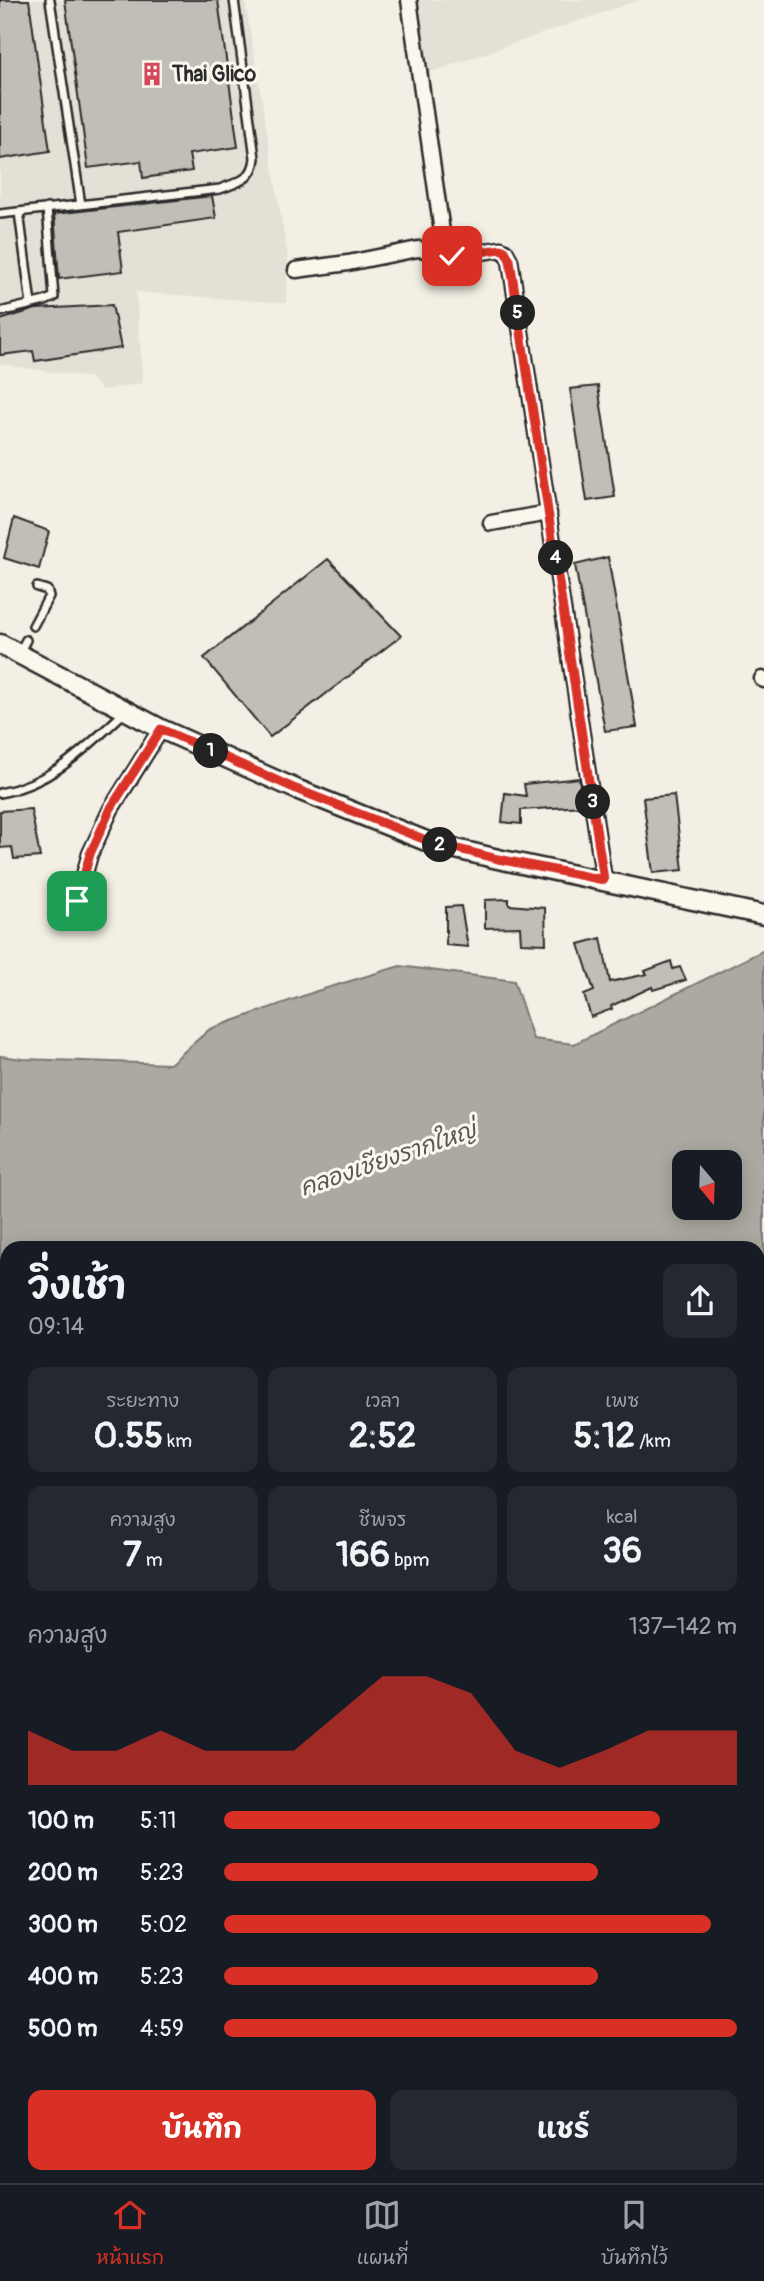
<!DOCTYPE html>
<html lang="th">
<head>
<meta charset="utf-8">
<style>
	:root { --surface:#171b24; --page:#242831; --text:#f1f3f6; --muted:#9ea1a6; --line:#363941; --accent:#d93025 }
	body { margin:0; font-family:Pangolin,"Playpen Sans Thai",sans-serif; background:var(--page); color:var(--text); height:100vh; display:flex; flex-direction:column; font-size:26px; white-space:nowrap }
	* { box-sizing:border-box; margin:0 }
	p { font-size:23px; color:var(--muted) }
	.icon { flex:none; width:38px; height:38px; fill:none; stroke:currentColor; stroke-width:2; stroke-linecap:round; stroke-linejoin:round }
	.map { position:relative; flex:1; overflow:hidden }
	.details { position:absolute; left:0px; top:1241px; width:765px; height:943px; display:flex; flex-direction:column; background:var(--surface); border-radius:21px 21px 0 0; box-shadow:0 4px 18px #0003 }
	.details>* { flex:none }
	.needle { width:46px; rotate:161deg }
	.controls { position:absolute; left:672px; top:1150px; display:grid; gap:14px }
	.controls a { display:grid; place-items:center; width:70px; height:70px; border-radius:14px; background:var(--surface); box-shadow:0 4px 18px #0003; font-size:35px }
	.pin { position:absolute; display:grid; place-items:center; width:60px; height:60px; color:#fff; margin:-30px; border-radius:14px; box-shadow:0 4px 10px #0006 }
	.km { position:absolute; width:35px; height:35px; margin:-18px; border-radius:50%; background:#222; color:#fff; font-size:19px; line-height:35px; text-align:center }
	.round { display:grid; place-items:center; flex:none; width:74px; height:74px; border-radius:14px; background:var(--page) }
	.headline { display:flex; align-items:center; justify-content:space-between; height:119px; padding:0 28px }
	h1 { font-size:38px; font-weight:700; line-height:52px }
	.figures { display:grid; grid-template-columns:repeat(3,1fr); gap:10px; height:119px; padding:7px 28px }
	.figures div { display:grid; align-content:center; border-radius:14px; background:var(--page); text-align:center }
	.figures b { font-size:35px; font-weight:700 }
	.figures small { font-size:19px; font-weight:400 }
	.figures p { font-size:19px }
	.chart { height:196px; padding:14px 28px }
	.chart p { display:flex; justify-content:space-between }
	.chart svg { width:100%; height:126px; margin-top:7px; fill:var(--accent); opacity:.7 }
	.cta { display:flex; gap:14px; margin-top:auto; padding:14px 28px }
	.cta a { flex:1; height:80px; border-radius:14px; background:var(--accent); color:#fff; font-size:28px; font-weight:700; line-height:80px; text-align:center }
	.cta a+a { background:var(--page); color:var(--text) }
	ul { padding:0 28px; list-style:none; font-size:23px }
	li { display:grid; grid-template-columns:112px 84px 1fr; align-items:center; height:52px }
	li i { height:18px; border-radius:9px; background:var(--accent) }
	.dock { display:flex; justify-content:space-around; align-items:center; height:98px; border-top:2px solid var(--line); background:var(--surface); font-size:19px; color:var(--muted) }
	.dock a { display:grid; justify-items:center; gap:4px }
	.dock .active { color:var(--accent) }
	.map>svg:first-child { display:block }
</style>
</head>
<body>
<div class="map">
<svg width="764" height="2183" viewBox="0 0 764 2183">
	<rect width="100%" height="100%" fill="#f3efe4"/>
	<filter id="ink" filterUnits="userSpaceOnUse"><feTurbulence type="fractalNoise" baseFrequency=".0143" numOctaves="2"/><feDisplacementMap in="SourceGraphic" scale="14" xChannelSelector="R" yChannelSelector="G"/><feConvolveMatrix kernelMatrix="1 2 1 2 8 2 1 2 1" color-interpolation-filters="sRGB"/></filter>
	<g filter="url(#ink)">
		<path fill="#e4e0d6" d="M0 0H245L288 258 286 303 136 292 143 383 101 390 91 378 0 364Z
			M404 0H639L417 77Z"/>
		<path fill="#aca9a2" stroke="#787772" stroke-width="2" fill-rule="evenodd" d="M764 950V1712L758 1710V1248H7V1316L0 1313V1056L23 1059 170 1064 210 1029 317 991 400 966 514 981 533 1039 574 1044ZM684 1162H730V1208H684Z"/>
		<path fill="#c0beb6" stroke="#2b2b2b" stroke-width="2" d="M0 0H29L50 151 0 159Z
			M65 0H218L238 147 189 154 192 171 143 178 141 161 88 168Z
			M212 196 216 218 118 232 123 271 59 279 54 214Z
			M112 305 121 348 35 361 33 351 0 355V320L36 309Z
			M598 386 615 497 587 501 570 389Z
			M14 518 49 531 39 569 4 558Z
			M608 557 637 727 605 731 575 565Z
			M328 559 401 636 270 737 204 658Z
			M579 778 583 806 521 810V824L502 822 505 793 526 796 524 784Z
			M674 795 683 870 653 873 643 798Z
			M31 809 40 857 14 859 12 847 0 848V811Z
			M509 899V905L545 908 546 944 521 943 520 927 485 928V900Z
			M461 906 468 947 446 945V907Z
			M601 938 610 982 647 974 645 971 671 961 673 969 680 967 686 980 653 990 652 987 611 1006 612 1009 591 1017 584 995 594 991 579 944Z"/>
		<g fill="none" stroke-linecap="round" stroke-linejoin="round">
			<g stroke="#2b2b2b" stroke-width="12">
				<path id="service" d="M50 0 81 205
					M19 212 31 304
					M0 214 220 189C238 182 253 180 255 158L234 0
					M0 312 45 301 54 297 47 208
					M33 626 49 596 47 590 37 587
					M19 653 26 640
					M0 793C54 783 87 746 126 711"/>
			</g>
			<g stroke="#2b2b2b" stroke-width="19">
				<path id="minor" d="M409 0 444 246 447 254 452 256 501 249 505 251 510 260 604 880
					M296 270 348 263 418 249C431 249 430 257 447 254
					M491 523 549 513
					M762 679 764 680
					M77 901 90 854 111 809 161 729
					M0 1570 7 1571
					M758 2133 764 2119
					M0 2159H7
					M20 2177 22 2183
					M419 2177 420 2183
					M664 2183 665 2177
					M735 2183 738 2177"/>
			</g>
			<g stroke="#2b2b2b" stroke-width="23">
				<path id="tertiary" d="M0 644 161 729 296 789 431 843 498 859 764 915"/>
			</g>
			<use href="#service" stroke="#fbf7ec" stroke-width="7"/>
			<use href="#minor" stroke="#fbf7ec" stroke-width="14"/>
			<use href="#tertiary" stroke="#fbf7ec" stroke-width="18"/>
		</g>
	</g>
	<g fill="none" stroke-linecap="round" stroke-linejoin="round" filter="url(#ink)">
		<g stroke="#fff" stroke-width="14">
			<path id="route" d="M77 901 90 854 111 808 161 729 296 789 431 842 498 859 604 880 510 260 505 251 501 249 452 256"/>
		</g>
		<use href="#route" stroke="#d93025" stroke-width="9"/>
	</g>
	<defs>
		<g id="building-bare" transform="scale(1.89)"><path d="M-4-6H4V6H1V3H-1V6H-4ZM-2.5-4.3h1.7v1.8h-1.7ZM.8-4.3h1.7v1.8H.8ZM-2.5-1h1.7V.8h-1.7ZM.8-1h1.7V.8H.8Z" fill="#d1495b" stroke="#fbf7ec" stroke-width="2.5" paint-order="stroke"/></g>
	</defs>
	<g fill-rule="evenodd">
		<use href="#building-bare" x="152" y="74"/>
	</g>
	<g text-anchor="middle" dominant-baseline="central" stroke-width="6" stroke-linejoin="round" paint-order="stroke">
		<g font-size="21" font-weight="bold" fill="#2b2b2b" stroke="#fbf7ec" text-anchor="start">
			<text x="172" y="74">Thai Glico</text>
		</g>
		<g font-size="23" font-style="italic" fill="#585755" stroke="#fbf7ec">
			<text transform="translate(388 1159) rotate(-19)">คลองเชียงรากใหญ่</text>
		</g>
	</g>
</svg>
<div class="controls">
<a><svg class="needle" viewBox="-14 -14 28 28"><path d="M0-13l5 13h-10z" fill="#e53935"/><path d="M0 13l5-13h-10z" fill="#9ea1a6"/></svg></a>
</div>
<div class="pin" style="left:77px;top:901px;background:#1e9e55"><svg class="icon" aria-label="arrive" viewBox="0 0 24 24"><path d="M6 21V4h12l-3 4 3 4H6"/></svg></div>
<div class="pin" style="left:452px;top:256px;background:#d93025"><svg class="icon" aria-label="check" viewBox="0 0 24 24"><path d="M5 12l5 5 9-10"/></svg></div>
<b class="km" style="left:211px;top:751px">1</b>
<b class="km" style="left:440px;top:845px">2</b>
<b class="km" style="left:593px;top:802px">3</b>
<b class="km" style="left:556px;top:558px">4</b>
<b class="km" style="left:518px;top:313px">5</b>
<section class="details">
<div class="headline"><div><h1>วิ่งเช้า</h1><p>09:14</p></div><a class="round"><svg class="icon" aria-label="share" viewBox="0 0 24 24"><path d="M12 15V3M7 8l5-5 5 5M5 13v7h14v-7"/></svg></a></div>
<div class="figures">
<div><p>ระยะทาง</p><b>0.55<small> km</small></b></div>
<div><p>เวลา</p><b>2:52</b></div>
<div><p>เพซ</p><b>5:12<small> /km</small></b></div>
</div>
<div class="figures">
<div><p>ความสูง</p><b>7<small> m</small></b></div>
<div><p>ชีพจร</p><b>166<small> bpm</small></b></div>
<div><p>kcal</p><b>36</b></div>
</div>
<div class="chart"><p><span>ความสูง</span>137–142 m</p>
<svg viewBox="0 0 160 44" preserveAspectRatio="none"><path d="M0 44V25L10 32L20 32L30 25L40 32L50 32L60 32L70 19L80 6L90 6L100 12L110 32L120 38L130 32L140 25L150 25L160 25V44z"/></svg>
</div>
<ul>
<li><b>100 m</b>5:11<i style="width:85%"></i></li>
<li><b>200 m</b>5:23<i style="width:73%"></i></li>
<li><b>300 m</b>5:02<i style="width:95%"></i></li>
<li><b>400 m</b>5:23<i style="width:73%"></i></li>
<li><b>500 m</b>4:59<i style="width:100%"></i></li>
</ul>
<div class="cta"><a>บันทึก</a><a>แชร์</a></div>
</section>
</div>
<nav class="dock">
<a class="active"><svg class="icon" aria-label="home" viewBox="0 0 24 24"><path d="M3 11l9-7 9 7M6 9v11h12V9"/></svg>หน้าแรก</a>
<a><svg class="icon" aria-label="map" viewBox="0 0 24 24"><path d="M3 6l6-2 6 2 6-2v14l-6 2-6-2-6 2zM9 4v14M15 6v14"/></svg>แผนที่</a>
<a><svg class="icon" aria-label="saved" viewBox="0 0 24 24"><path d="M7 4h10v16l-5-4-5 4z"/></svg>บันทึกไว้</a>
</nav>
</body>
</html>
